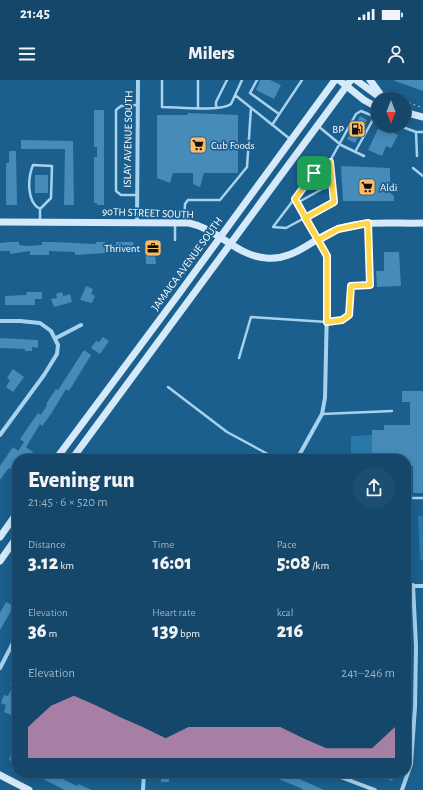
<!DOCTYPE html>
<html lang="en">
<head>
<meta charset="utf-8">
<style>
	:root { --surface:#14476a; --page:#1d4e70; --text:#f1f3f6; --muted:#9db2c1; --line:#335f7e; --accent:#e797bd }
	body { margin:0; font-family:"Alegreya Sans",sans-serif; background:var(--page); color:var(--text); height:100vh; display:flex; flex-direction:column; font-size:15px; white-space:nowrap }
	* { box-sizing:border-box; margin:0 }
	p { font-size:13px; color:var(--muted) }
	.icon { flex:none; width:22px; height:22px; fill:none; stroke:currentColor; stroke-width:2; stroke-linecap:round; stroke-linejoin:round }
	.map { position:relative; flex:1; overflow:hidden }
	.drawer { position:absolute; left:12px; top:374px; width:399px; height:324px; display:flex; flex-direction:column; background:var(--surface); border-radius:16px; box-shadow:0 2px 10px #0003,0 0 0 1px var(--line) }
	.drawer>* { flex:none }
	.needle { width:26px; rotate:180deg }
	.controls { position:absolute; left:371px; top:12px; display:grid; gap:8px }
	.controls a { display:grid; place-items:center; width:40px; height:40px; border-radius:50%; background:var(--surface); box-shadow:0 2px 10px #0003,0 0 0 1px var(--line); font-size:20px }
	.pin { position:absolute; display:grid; place-items:center; width:34px; height:34px; color:#fff; margin:-17px; border-radius:8px; box-shadow:0 2px 6px #0006 }
	.round { display:grid; place-items:center; flex:none; width:42px; height:42px; border-radius:21px; background:var(--page) }
	.head { display:flex; align-items:center; justify-content:space-between; height:68px; padding:0 16px }
	h1 { font-size:22px; font-weight:800; line-height:30px }
	.metrics { display:grid; grid-template-columns:repeat(3,1fr); gap:6px; height:68px; padding:4px 16px }
	.metrics div { display:grid; align-content:center }
	.metrics b { font-size:20px; font-weight:800 }
	.metrics small { font-size:11px; font-weight:400 }
	.metrics p { font-size:11px }
	.chart { height:112px; padding:8px 16px }
	.chart p { display:flex; justify-content:space-between }
	.chart svg { width:100%; height:72px; margin-top:4px; fill:var(--accent); opacity:.7 }
	.status { display:flex; justify-content:space-between; align-items:center; height:28px; padding:0 20px; background:var(--surface); direction:ltr }
	.status svg { height:11px; fill:currentColor }
	header { display:flex; justify-content:space-between; align-items:center; height:52px; padding:0 16px; background:var(--surface); font-size:18px; font-weight:800 }
	.map>svg:first-child { display:block }
</style>
</head>
<body>
<div class="status"><b>21:45</b><svg viewBox="0 0 49 12"><path d="M0 12V9h3v3zM5 12V6h3v6zM10 12V3h3v9zM15 12V0h3v12zM26 1h20v11H26zM47 4h2v5h-2z"/></svg></div>
<header><svg class="icon" aria-label="menu" viewBox="0 0 24 24"><path d="M4 6h16M4 12h16M4 18h16"/></svg>Milers<svg class="icon" aria-label="person" viewBox="0 0 24 24"><circle cx="12" cy="8" r="4"/><path d="M4 21q1-7 8-7t8 7"/></svg></header>
<div class="map">
<svg width="423" height="710" viewBox="0 0 423 710">
	<rect width="100%" height="100%" fill="#1b5f8e"/>
	<path fill="#2a78aa" d="M372 355V379H351V356Z
		M406 436H411L409 486 406 487Z
		M418 436H423V481L420 479Z"/>
	<path fill="#478bb8" d="M260 0H270L281 5 274 19 256 10Z
		M395 0H423V11L395 1Z
		M94 30H104V125H97V123H94V77H97V67H94Z
		M188 33 238 35V93H204L200 107 193 104V93H173L170 103 157 98V35H187Z
		M360 36 367 40 355 63 347 59Z
		M378 49 390 54 391 52 398 55 391 68 386 66 382 76 368 70Z
		M21 60 73 61 74 125H64L65 69H21Z
		M9 71H16L17 125H6V83H9Z
		M341 86 390 88V113L394 116V121H343Z
		M35 95H48V113H35Z
		M160 161V173H155L156 184H146L145 162Z
		M10 162H19V165L26 166 42 165V162H53L96 164V162H105V165H116V162H133L134 171H105V173L75 175V172L49 171V175H30V171L10 174V171H0V163Z
		M384 172H399L401 206 377 207 376 191H384Z
		M86 206 93 209 91 214 95 216 92 223 80 220Z
		M27 212H42V219H35V225H5V216L26 215Z
		M62 212 63 216 70 214 72 222 54 227 51 219 57 218 56 214Z
		M103 257 109 261 100 274 91 268 96 261 99 262Z
		M0 258 38 260V268L32 267V271H25V269L0 268Z
		M84 270 91 275 69 311 66 309 51 334 42 346 40 344 26 367 33 372 29 378 24 375 21 379H17V382L12 390 9 388 7 390 0 400V386L13 367 18 371 24 362 20 359 38 333 41 335 47 325 46 324 56 309 58 310Z
		M13 289 24 297 13 312 6 307 10 300 7 298Z
		M402 311H423V413H413V386H406V379H372V350H384V345H410V322H402Z
		M6 522 14 526 0 550V533Z
		M17 589V620L11 635 4 632 6 625 1 623 4 615 8 616 13 605 10 604Z
		M12 672 17 675V684L9 680Z
		M31 693H50L77 706 78 704 92 710H65Z
		M161 693H169V702H161Z
		M264 693H286L324 710H302L303 709Z
		M372 693H395L392 701Z"/>
	<g fill="none" stroke-linecap="round" stroke-linejoin="round">
		<path stroke="#a7d2ee" stroke-width="1" stroke-dasharray="2 3" stroke-linecap="butt" d="M389 15 397 19
			M404 21 423 28"/>
		<path stroke="#a7d2ee" stroke-width="2.5" d="M162 0V27C177 27 220 32 231 24L242 0
			M198 0V28
			M257 0 250 13 279 34
			M235 15 290 59
			M216 28V22L227 0
			M272 45 302 0
			M397 45 416 52H423
			M318 46 341 65 364 76
			M416 52 417 76
			M355 72 375 36
			M330 81 334 122 286 148 273 147 314 93 330 81 356 34 361 31 378 38
			M33 85 52 86 51 118 40 129C26 122 28 97 33 85Z
			M413 88 423 96
			M137 115H121L116 111V30L121 26 137 25
			M295 119 317 158
			M297 123 333 103
			M40 129V142
			M184 143 185 124 188 120H220L247 87 251 28
			M175 160V143
			M239 278 251 237 327 242 342 240 349 235 351 206 370 205 368 144
			M168 307 227 352 277 379
			M322 334 392 331
			M406 418H423"/>
		<path stroke="#a7d2ee" stroke-width="4" d="M137 142 138 0
			M0 241H20L40 243 51 251 58 265 57 274 44 295 0 355
			M56 258 81 245
			M297 379 322 334 325 318 328 182 327 176 318 160
			M406 506H423
			M0 588 17 555
			M330 693 375 710
			M143 710 144 693
			M402 710 411 684 415 627 416 566 413 505"/>
		<path stroke="#d4eafa" stroke-width="7" d="M339 0 364 20 378 28
			M356 0 382 19
			M370 0 381 15
			M404 32 423 37
			M0 142 189 143C219 149 236 176 266 178 295 181 312 158 338 149 364 140 395 144 423 143
			M56 379 178 215 335 0
			M72 379 351 0
			M0 457 17 433
			M0 481 17 457
			M0 695 29 710"/>
	</g>
	<g fill="none" stroke-linecap="round" stroke-linejoin="round">
		<g stroke="#fff" stroke-width="8">
			<path id="route" d="M314 93 295 119 327 176V242L342 240 349 235 351 206 370 205 368 143 338 149 318 160 305 138 334 122 330 82 314 93"/>
		</g>
		<use href="#route" stroke="#ffd54a" stroke-width="5"/>
	</g>
	<defs>
		<g id="fuel-square" transform="scale(0.9)"><rect x="-9" y="-9" width="18" height="18" rx="4" fill="#ffba64" stroke="#1b5f8e"/><path d="M-5.5-6h7V0h2V4h1.3V-2.5L3-4.5l.8-.8L6-3V5H2.5V1h-1V6h-7ZM-4.2-4.7v3.2H.2V-4.7Z" fill="#111"/></g>
		<g id="supermarket-square" transform="scale(0.9)"><rect x="-9" y="-9" width="18" height="18" rx="4" fill="#ffba64" stroke="#1b5f8e"/><path d="M-6-5.5h2.5l.6 2H6L4.5 2H-2.5L-4.4-4H-6ZM-1.5 3.2a1.3 1.3 0 1 0 .1 0ZM3 3.2a1.3 1.3 0 1 0 .1 0Z" fill="#111"/></g>
		<g id="office-square" transform="scale(0.9)"><rect x="-9" y="-9" width="18" height="18" rx="4" fill="#ffba64" stroke="#1b5f8e"/><path d="M-6-3h4V-5.5h4V-3h4V5H-6ZM-1-4.5V-3h2v-1.5ZM-6 0V1H6V0Z" fill="#111"/></g>
	</defs>
	<g fill-rule="evenodd">
		<use href="#fuel-square" x="357" y="49"/>
		<use href="#supermarket-square" x="198" y="65"/>
		<use href="#supermarket-square" x="367" y="107"/>
		<use href="#office-square" x="153" y="168"/>
	</g>
	<g text-anchor="middle" dominant-baseline="central" stroke-width="3.5" stroke-linejoin="round" paint-order="stroke">
		<g font-size="11" fill="#fff" stroke="#1b5f8e" text-anchor="end">
			<text x="344" y="49">BP</text>
			<text x="211" y="65" text-anchor="start">Cub Foods</text>
			<text x="380" y="107" text-anchor="start">Aldi</text>
			<text x="140" y="168">Thrivent</text>
		</g>
		<g font-size="11" fill="#fff" stroke="#1b5f8e">
			<text transform="translate(128 59) rotate(-89)">ISLAY AVENUE SOUTH</text>
			<text transform="translate(148 133) rotate(2)">90TH STREET SOUTH</text>
			<text transform="translate(187 184) rotate(-54)">JAMAICA AVENUE SOUTH</text>
		</g>
	</g>
</svg>
<div class="controls">
<a><svg class="needle" viewBox="-14 -14 28 28"><path d="M0-13l5 13h-10z" fill="#e53935"/><path d="M0 13l5-13h-10z" fill="#9db2c1"/></svg></a>
</div>
<div class="pin" style="left:314px;top:93px;background:#1e9e55"><svg class="icon" aria-label="arrive" viewBox="0 0 24 24"><path d="M6 21V4h12l-3 4 3 4H6"/></svg></div>
<section class="drawer">
<div class="head"><div><h1>Evening run</h1><p>21:45 · 6 × 520 m</p></div><a class="round"><svg class="icon" aria-label="share" viewBox="0 0 24 24"><path d="M12 15V3M7 8l5-5 5 5M5 13v7h14v-7"/></svg></a></div>
<div class="metrics">
<div><p>Distance</p><b>3.12<small> km</small></b></div>
<div><p>Time</p><b>16:01</b></div>
<div><p>Pace</p><b>5:08<small> /km</small></b></div>
</div>
<div class="metrics">
<div><p>Elevation</p><b>36<small> m</small></b></div>
<div><p>Heart rate</p><b>139<small> bpm</small></b></div>
<div><p>kcal</p><b>216</b></div>
</div>
<div class="chart"><p><span>Elevation</span>241–246 m</p>
<svg viewBox="0 0 160 44" preserveAspectRatio="none"><path d="M0 44V25L10 12L20 6L30 12L40 19L50 25L60 32L70 25L80 25L90 25L100 25L110 25L120 32L130 38L140 38L150 38L160 25V44z"/></svg>
</div>
</section>
</div>
</body>
</html>
